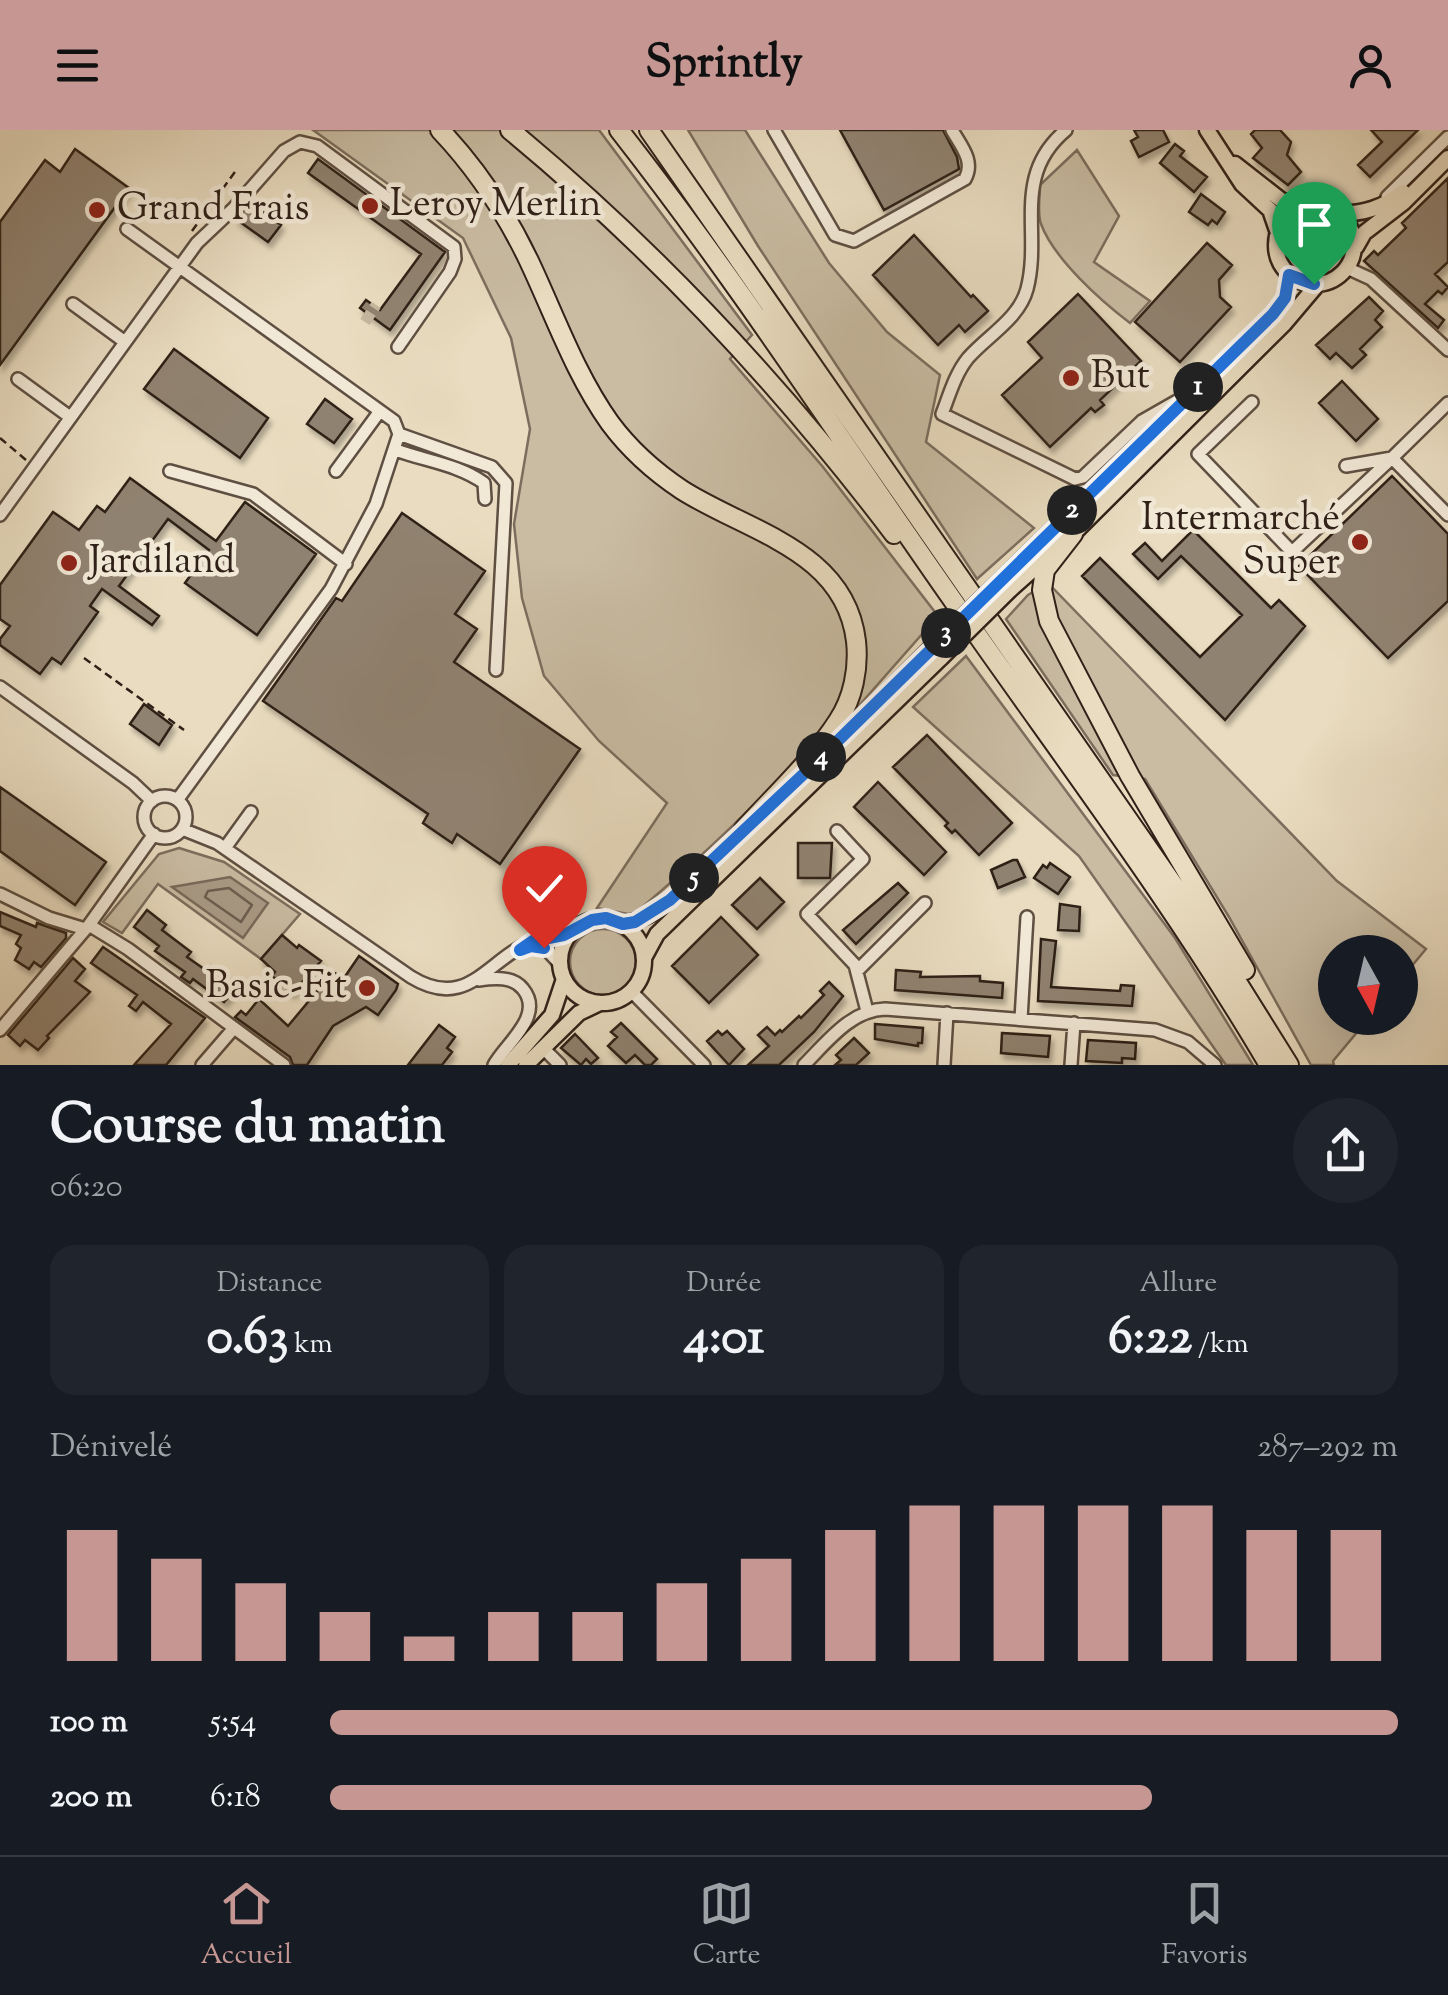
<!DOCTYPE html>
<html lang="fr">
<head>
<meta charset="utf-8">
<style>
	:root { --surface:#171b24; --page:#20242c; --text:#f1f3f6; --muted:#9ea1a6; --line:#363941; --accent:#c59692 }
	body { margin:0; font-family:"Sorts Mill Goudy",serif; background:var(--page); color:var(--text); height:100vh; display:flex; flex-direction:column; font-size:38px; white-space:nowrap }
	* { box-sizing:border-box; margin:0 }
	p { font-size:32px; color:var(--muted) }
	.icon { flex:none; width:55px; height:55px; fill:none; stroke:currentColor; stroke-width:2; stroke-linecap:round; stroke-linejoin:round }
	.map { position:relative; height:935px; overflow:hidden }
	.sheet { display:flex; flex-direction:column; background:var(--surface); flex:1 }
	.sheet>* { flex:none }
	.needle { width:65px; rotate:172deg }
	.fabs { position:absolute; left:1318px; top:805px; display:grid; gap:20px }
	.fabs a { display:grid; place-items:center; width:100px; height:100px; border-radius:50%; background:var(--surface); box-shadow:0 10px 40px #0002; font-size:50px }
	.pin { position:absolute; display:grid; place-items:center; width:85px; height:85px; color:#fff; margin:-102px -42px; border-radius:50% 50% 50% 0; rotate:-45deg; box-shadow:0 0 10px #0007 }
	.pin .icon { rotate:45deg }
	.km { position:absolute; width:50px; height:50px; margin:-25px; border-radius:50%; background:#222; color:#fff; font-size:28px; line-height:50px; text-align:center }
	.round { display:grid; place-items:center; flex:none; width:105px; height:105px; border-radius:52px; background:var(--page) }
	.head { display:flex; align-items:center; justify-content:space-between; height:170px; padding:0 50px }
	h1 { font-size:55px; font-weight:700; line-height:75px }
	.figures { display:grid; grid-template-columns:repeat(3,1fr); gap:15px; height:170px; padding:10px 50px }
	.figures div { display:grid; align-content:center; border-radius:25px; background:var(--page); text-align:center }
	.figures b { font-size:50px; font-weight:700 }
	.figures small { font-size:28px; font-weight:400 }
	.figures p { font-size:28px }
	.chart { height:280px; padding:20px 50px }
	.chart p { display:flex; justify-content:space-between }
	.chart svg { width:100%; height:180px; margin-top:10px; stroke:var(--accent); stroke-width:6 }
	ul { padding:0 50px; list-style:none; font-size:32px }
	li { display:grid; grid-template-columns:160px 120px 1fr; align-items:center; height:75px }
	li i { height:25px; border-radius:12px; background:var(--accent) }
	header { display:flex; justify-content:space-between; align-items:center; height:130px; padding:0 50px; background:var(--accent); color:#111; font-size:45px; font-weight:700 }
	.dock { display:flex; justify-content:space-around; align-items:center; height:140px; border-top:2px solid var(--line); background:var(--surface); font-size:28px; color:var(--muted) }
	.dock a { display:grid; justify-items:center; gap:5px }
	.dock .on { color:var(--accent) }
	.map>svg:first-child { display:block }
</style>
</head>
<body>
<header><svg class="icon" aria-label="menu" viewBox="0 0 24 24"><path d="M4 6h16M4 12h16M4 18h16"/></svg>Sprintly<svg class="icon" aria-label="person" viewBox="0 0 24 24"><circle cx="12" cy="8" r="4"/><path d="M4 21q1-7 8-7t8 7"/></svg></header>
<div class="map">
<svg width="1448" height="935" viewBox="0 0 1448 935">
	<defs>
		<filter id="shadow"><feDropShadow dx="3" dy="5.5" stdDeviation="2.5" flood-color="#0004"/></filter>
	</defs>
	<rect width="100%" height="100%" fill="#e9dcc0"/>
	<filter id="stains"><feTurbulence type="fractalNoise" baseFrequency=".002" numOctaves="4"/><feColorMatrix values="0 0 0 0 .2 0 0 0 0 .09 0 0 0 0 .02 0 0 0 .5 -.17"/></filter>
	<radialGradient id="worn" r=".72"><stop offset=".6" stop-color="#630" stop-opacity="0"/><stop offset="1" stop-color="#630" stop-opacity=".3"/></radialGradient>
	<path fill="#c9bca3" stroke="#7c6e5e" stroke-width="2.5" d="M313 0H599L752 205 730 229 823 337 938 486 849 587 828 590C772 663 703 726 633 785L597 778 667 673 599 611 544 546 522 468 514 394 530 299 511 208 463 108Z
		M688 0H745L829 133 887 202 940 245 926 312 1034 398 977 449 758 116Z
		M1077 20 1119 86 1094 132 1150 171 1130 193C1101 171 1054 129 1041 94 1037 83 1040 67 1040 55Z
		M1293 116a23 23 0 1 1 46 0a23 23 0 1 1-46 0Z
		M1048 453 1337 751 1426 819 1400 850V822H1335V888H1369L1333 931 1334 935H1311L1229 787 1145 649 1113 645 1006 489 1028 465Z
		M966 526 1175 808 1253 935H1226L1079 726 913 577Z
		M179 718 224 732 300 784 261 829 158 754 122 803 103 792 159 724Z
		M570 832a33 33 0 1 1 66 0a33 33 0 1 1-66 0Z"/>
	<path fill="#aa9c87" stroke="#796a5b" stroke-width="2.5" d="M230 747 268 773 243 808 172 757Z"/>
	<g fill="none" stroke-linecap="round" stroke-linejoin="round">
		<path stroke="#6c5e50" stroke-width="2.5" d="M229 758 252 775 241 792 205 767 208 761Z"/>
	</g>
	<path fill="#90826f" stroke="#2f2018" stroke-width="2.5" filter="url(#shadow)" d="M840 0H943L957 27 959 39 884 80Z
		M1134 0H1163L1169 12 1139 27 1131 11 1138 7Z
		M1255 0H1280L1291 12 1287 25 1301 42 1288 55 1253 28 1262 18 1251 4Z
		M1371 0H1418L1370 47 1358 35 1382 12Z
		M1175 14 1184 21 1180 26 1207 47 1194 62 1160 33Z
		M75 19 129 58 0 235V92L45 30 60 42Z
		M318 29 445 122 390 200 360 178 366 170 380 180 421 124 308 43Z
		M1448 48V132L1435 144 1448 157 1442 164 1438 161 1425 174 1444 190 1438 198 1364 131 1374 121 1378 125 1406 98 1402 93Z
		M1201 64 1225 82 1217 94 1212 90 1208 95 1189 82Z
		M251 73 281 95 268 112 236 89Z
		M914 105 971 167 973 165 988 181 965 202 959 195 938 215 873 145Z
		M1207 113 1232 135 1219 150 1220 167 1231 177 1180 232 1135 192Z
		M1078 164 1141 231 1100 270 1104 275 1095 282 1091 278 1050 317 1002 265 1042 228 1028 212Z
		M1369 167 1383 181 1375 190 1382 197 1360 219 1366 225 1352 238 1336 223 1330 229 1316 215Z
		M174 219 268 288 240 328 144 259Z
		M1342 251 1378 289 1356 311 1319 273Z
		M325 269 352 289 334 313 307 294Z
		M1392 346 1448 404V471L1388 528 1299 436Z
		M130 348 216 411 245 372 316 424 257 505 185 453 209 420 168 389 119 456 159 486 152 495 102 459 90 476 98 482 68 524 61 534 52 528 40 544 0 515V509L10 496 0 489V455L53 382 79 400 97 376 105 382Z
		M402 383 485 441 455 484 477 499 454 532 580 619 500 734 457 704 452 713 423 693 428 684 263 571 336 468 342 471Z
		M1193 400 1271 478 1279 470 1305 496 1225 590 1082 446 1100 428 1200 527 1242 485 1181 426 1158 449 1133 424 1145 413 1162 431Z
		M144 574 172 595 159 615 130 594Z
		M927 605 1012 693 979 725 955 700 952 703 945 696 948 693 893 637Z
		M878 652 946 722 924 745 854 677Z
		M0 657 106 732 75 775 0 721Z
		M798 713H832L830 748H798Z
		M1013 730H1017L1025 747 998 758 991 740Z
		M1050 733 1070 747 1058 764 1034 748 1043 735 1047 738Z
		M760 748 784 772 757 799 732 775Z
		M898 753 908 763 856 814 843 800Z
		M1060 774 1080 777 1079 801 1058 800Z
		M147 780 166 795 162 800 191 822 187 827 207 841 211 836 231 850 226 858 232 863 224 872 193 849 190 853 181 847 185 842 155 821 159 816 134 797Z
		M0 782 36 797 37 793 66 803V808L41 837 34 832 29 839 15 830 21 818 16 814 21 805 0 796Z
		M721 787 758 825 709 873 672 836Z
		M282 805 297 818 299 815 321 831 292 863 272 846 275 842 261 829Z
		M1041 809 1056 811 1051 857 1120 861 1121 855 1134 856 1132 876 1038 871Z
		M103 817 205 888 166 935H134L171 894 143 872 136 881 129 876 137 865 91 833Z
		M359 826 398 854 396 860 378 885 366 877 333 896 307 935H293L290 927 235 887 241 881 246 885 259 869 288 896 333 842 344 848Z
		M73 828 85 839 75 851 90 862 47 906 49 908 38 920 25 910 20 916 8 905Z
		M896 840 921 842 920 847 980 846V851L1003 853 1002 868 895 860Z
		M829 852 843 866 814 902 779 935H748L769 916 758 905 767 897 775 905 780 900 782 902 799 886 801 888 824 865 820 861Z
		M621 893 657 929 651 935H645L635 925 626 933 608 916 617 907 611 902Z
		M875 894 923 898 922 913H918V916L875 909Z
		M439 895 455 907 447 918 452 922 442 935H408Z
		M718 901 722 905 727 901 744 919 729 935 707 911Z
		M1002 903 1050 906 1048 927 1001 923Z
		M575 904 598 928 591 934 586 929 581 935 561 918Z
		M854 908 869 923 856 935H835L841 930 836 925Z
		M1088 910 1136 913 1135 929 1122 928V933L1086 931Z"/>
	<g fill="none" stroke-linecap="round" stroke-linejoin="round">
		<path stroke="#c4b69e" stroke-width="11" stroke-dasharray="11 5.5" stroke-linecap="butt" d="M365 192 376 175"/>
		<g stroke="#5e4f42" stroke-width="16">
			<path id="minor" d="M774 0 835 105 854 111 965 49C975 31 961 16 952 0
				M1066 0C1011 46 1042 102 1027 159 1019 189 987 206 968 228 955 244 949 266 942 284L1075 349 1083 347 1142 291 1184 267
				M1387 67 1448 7
				M127 99 394 291 399 304
				M1347 138 1371 149 1448 220
				M73 174 125 212
				M18 249 70 287
				M1252 272 1198 324 1292 422 1392 328 1346 336
				M1448 273 1392 328 1448 385
				M399 304 492 337 506 353 496 540
				M396 320C425 331 457 334 484 353L485 369
				M170 341 253 364 346 434
				M336 341 380 281
				M0 385 197 113 234 78 284 21 300 12 317 16 454 117 455 129 450 142 398 217
				M0 557 133 653 152 671
				M144 687a21 21 0 1 1 42 0a21 21 0 1 1-42 0Z
				M178 669 331 459 376 374 399 304
				M182 699 217 713 411 847C468 882 487 829 533 811 546 806 559 808 572 801
				M837 701 863 729 807 784 855 835 867 881
				M225 718 251 682
				M0 764 49 788 85 799
				M89 795 128 819 284 935
				M528 817 546 819 560 834
				M858 840 925 773
				M479 850C494 848 513 846 523 859 545 886 505 914 494 935
				M631 861 704 935
				M1021 889 1027 787
				M0 900 89 795 154 704
				M543 918 560 935
				M202 935 234 898
				M804 935C827 912 851 880 885 879L1155 900 1188 912 1215 935
				M944 935 947 883
				M1071 935 1074 893"/>
		</g>
		<g stroke="#2f2018" stroke-width="19">
			<path id="major" d="M1207 0 1242 54 1270 80 1278 103
				M1235 34 1281 70 1304 78
				M1276 115a39 39 0 1 1 78 0a39 39 0 1 1-78 0Z
				M1338 83C1361 85 1385 77 1403 62
				M1356 117 1364 103 1403 73 1448 28
				M1003 448 1273 184 1285 168 1289 145
				M1010 460 1073 404 1284 194 1317 155
				M816 633 932 517
				M560 831a42 42 0 1 1 84 0a42 42 0 1 1-84 0Z
				M623 794C668 788 716 725 748 695
				M644 828 657 804 941 528
				M508 935 552 885 564 849
				M526 935 579 883 600 873"/>
		</g>
		<g stroke="#2f2018" stroke-width="22">
			<path id="highway" d="M440 0C477 39 506 83 529 131 555 186 575 244 610 293 630 320 655 342 682 360 748 402 845 420 856 511 859 539 853 568 838 591 813 630 775 665 744 699
				M510 0C654 119 781 255 894 404
				M619 0C742 157 851 326 966 489 1069 636 1178 780 1269 935
				M649 0 1202 796 1289 935
				M1073 404 1045 440 1042 460 1049 491 1130 646 1245 840"/>
		</g>
		<path stroke="#2f2018" stroke-width="2.5" stroke-dasharray="8 5" stroke-linecap="butt" d="M192 101 237 39
			M0 308 26 330
			M84 528 184 600"/>
		<use href="#minor" stroke="#f1e8d6" stroke-width="11"/>
		<use href="#major" stroke="#e9dcc0" stroke-width="14"/>
		<use href="#highway" stroke="#e9dcc0" stroke-width="18"/>
		<g stroke="#2f2018" stroke-width="19" stroke-linecap="butt">
			<path id="major-bridge" d="M932 517 1003 448
				M941 528 1010 460"/>
		</g>
		<use href="#major-bridge" stroke="#e9dcc0" stroke-width="14"/>
	</g>
	<g fill="none" stroke-linecap="round" stroke-linejoin="round">
		<g stroke="#fff" stroke-width="20">
			<path id="route" d="M544 818 531 816 520 820 533 811 564 805 592 790 606 788 623 794 635 792 670 770 810 638 1273 184 1285 168 1289 145 1314 154"/>
		</g>
		<use href="#route" stroke="#1a73e8" stroke-width="12"/>
	</g>
	<g fill="#8f2418" stroke="#f1e8d6" stroke-width="4">
		<circle cx="370" cy="76" r="10"/>
		<circle cx="97" cy="80" r="10"/>
		<circle cx="1071" cy="248" r="10"/>
		<circle cx="1360" cy="412" r="10"/>
		<circle cx="69" cy="433" r="10"/>
		<circle cx="367" cy="858" r="10"/>
	</g>
	<g text-anchor="middle" dominant-baseline="central" stroke-width="9" stroke-linejoin="round" paint-order="stroke">
		<g font-size="38" fill="#2f2018" stroke="#f1e8d6" text-anchor="start">
			<text x="390" y="76">Leroy Merlin</text>
			<text x="117" y="80">Grand Frais</text>
			<text x="1091" y="248">But</text>
			<text x="1340" y="390" text-anchor="end">Intermarché<tspan x="1340" dy="44">Super</tspan></text>
			<text x="89" y="433">Jardiland</text>
			<text x="347" y="858" text-anchor="end">Basic-Fit</text>
		</g>
	</g>
	<rect width="100%" height="100%" filter="url(#stains)"/>
	<rect width="100%" height="100%" fill="url(#worn)"/>
</svg>
<div class="fabs">
<a><svg class="needle" viewBox="-14 -14 28 28"><path d="M0-13l5 13h-10z" fill="#e53935"/><path d="M0 13l5-13h-10z" fill="#9ea1a6"/></svg></a>
</div>
<div class="pin" style="left:1314px;top:154px;background:#1e9e55"><svg class="icon" aria-label="arrive" viewBox="0 0 24 24"><path d="M6 21V4h12l-3 4 3 4H6"/></svg></div>
<div class="pin" style="left:544px;top:818px;background:#d93025"><svg class="icon" aria-label="check" viewBox="0 0 24 24"><path d="M5 12l5 5 9-10"/></svg></div>
<b class="km" style="left:1198px;top:257px">1</b>
<b class="km" style="left:1072px;top:380px">2</b>
<b class="km" style="left:946px;top:503px">3</b>
<b class="km" style="left:821px;top:627px">4</b>
<b class="km" style="left:694px;top:748px">5</b>
</div>
<section class="sheet">
<div class="head"><div><h1>Course du matin</h1><p>06:20</p></div><a class="round"><svg class="icon" aria-label="share" viewBox="0 0 24 24"><path d="M12 15V3M7 8l5-5 5 5M5 13v7h14v-7"/></svg></a></div>
<div class="figures">
<div><p>Distance</p><b>0.63<small> km</small></b></div>
<div><p>Durée</p><b>4:01</b></div>
<div><p>Allure</p><b>6:22<small> /km</small></b></div>
</div>
<div class="chart"><p><span>Dénivelé</span>287–292 m</p>
<svg viewBox="0 0 160 44" preserveAspectRatio="none"><path d="M5 44V12M15 44V19M25 44V25M35 44V32M45 44V38M55 44V32M65 44V32M75 44V25M85 44V19M95 44V12M105 44V6M115 44V6M125 44V6M135 44V6M145 44V12M155 44V12"/></svg>
</div>
<ul>
<li><b>100 m</b>5:54<i style="width:100%"></i></li>
<li><b>200 m</b>6:18<i style="width:77%"></i></li>
</ul>
</section>
<nav class="dock">
<a class="on"><svg class="icon" aria-label="home" viewBox="0 0 24 24"><path d="M3 11l9-7 9 7M6 9v11h12V9"/></svg>Accueil</a>
<a><svg class="icon" aria-label="map" viewBox="0 0 24 24"><path d="M3 6l6-2 6 2 6-2v14l-6 2-6-2-6 2zM9 4v14M15 6v14"/></svg>Carte</a>
<a><svg class="icon" aria-label="saved" viewBox="0 0 24 24"><path d="M7 4h10v16l-5-4-5 4z"/></svg>Favoris</a>
</nav>
</body>
</html>
